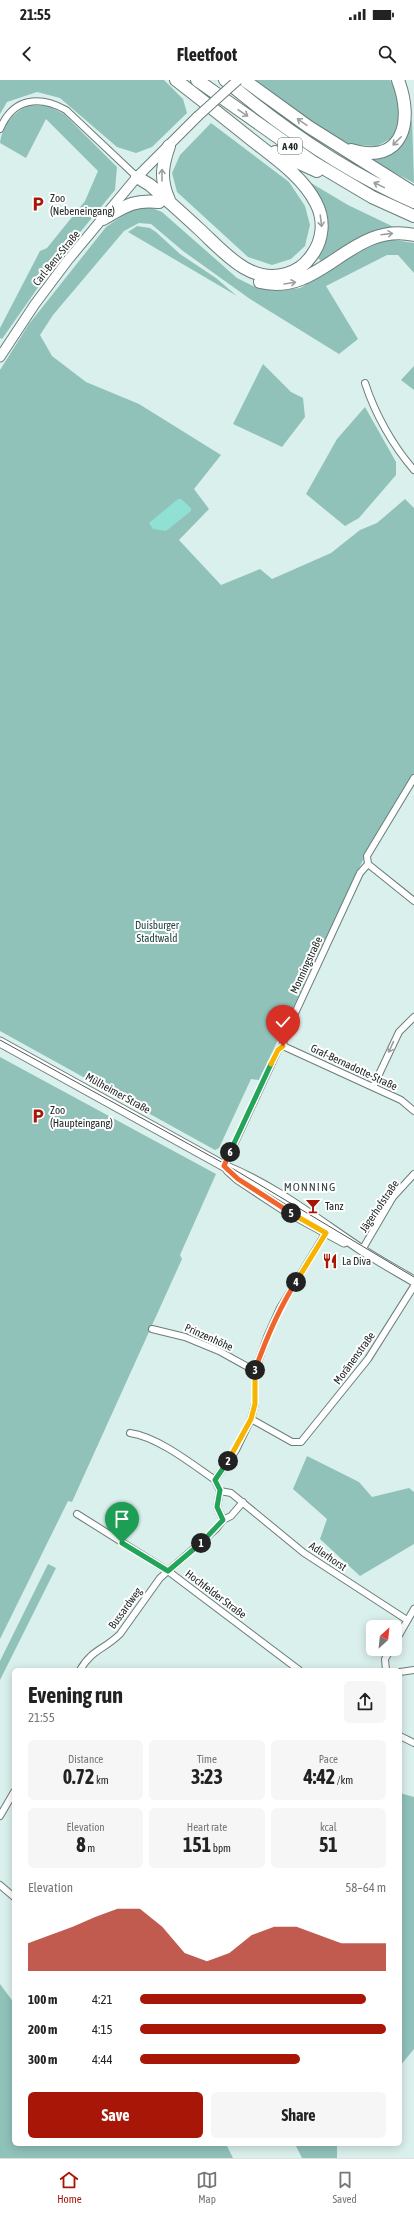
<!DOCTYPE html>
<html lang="en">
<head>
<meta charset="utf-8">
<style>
	:root { --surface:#fff; --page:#f6f6f6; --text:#222; --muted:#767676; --line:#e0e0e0; --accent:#a81607 }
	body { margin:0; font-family:"Asap Condensed",sans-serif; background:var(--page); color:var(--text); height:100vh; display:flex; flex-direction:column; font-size:15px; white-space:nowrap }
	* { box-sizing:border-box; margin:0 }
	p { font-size:13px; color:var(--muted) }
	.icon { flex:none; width:22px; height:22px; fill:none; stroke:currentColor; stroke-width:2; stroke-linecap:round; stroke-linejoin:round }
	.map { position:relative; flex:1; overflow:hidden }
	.panel { position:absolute; left:12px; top:1588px; width:390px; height:478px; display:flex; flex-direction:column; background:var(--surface); border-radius:6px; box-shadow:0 2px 10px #0003 }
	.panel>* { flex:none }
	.needle { width:26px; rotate:27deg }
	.controls { position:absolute; left:366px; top:1540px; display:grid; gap:8px }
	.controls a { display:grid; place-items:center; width:36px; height:36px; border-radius:6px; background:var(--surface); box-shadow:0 2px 10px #0003; font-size:20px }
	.pin { position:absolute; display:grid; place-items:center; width:34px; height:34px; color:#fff; margin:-41px -17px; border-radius:50% 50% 50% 0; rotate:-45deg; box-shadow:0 0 4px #0007 }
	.pin .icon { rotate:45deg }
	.km { position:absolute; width:20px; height:20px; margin:-10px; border-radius:50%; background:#222; color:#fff; font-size:11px; line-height:20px; text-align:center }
	.round { display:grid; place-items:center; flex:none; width:42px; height:42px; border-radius:6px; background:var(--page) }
	.overview { display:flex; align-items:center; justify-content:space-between; height:68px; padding:0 16px }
	h1 { font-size:22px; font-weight:700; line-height:30px }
	.metrics { display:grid; grid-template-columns:repeat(3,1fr); gap:6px; height:68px; padding:4px 16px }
	.metrics div { display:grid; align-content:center; border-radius:6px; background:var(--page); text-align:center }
	.metrics b { font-size:20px; font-weight:700 }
	.metrics small { font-size:11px; font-weight:400 }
	.metrics p { font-size:11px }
	.chart { height:112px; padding:8px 16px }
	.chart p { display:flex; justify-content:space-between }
	.chart svg { width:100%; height:72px; margin-top:4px; fill:var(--accent); opacity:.7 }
	.button { display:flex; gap:8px; margin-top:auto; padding:8px 16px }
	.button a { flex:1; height:46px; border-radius:6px; background:var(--accent); color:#fff; font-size:16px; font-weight:700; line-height:46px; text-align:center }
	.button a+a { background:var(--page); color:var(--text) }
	ul { padding:0 16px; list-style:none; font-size:13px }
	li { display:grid; grid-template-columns:64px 48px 1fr; align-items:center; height:30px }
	li i { height:10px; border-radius:5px; background:var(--accent) }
	.status { display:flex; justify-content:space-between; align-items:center; height:28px; padding:0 20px; background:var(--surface); direction:ltr }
	.status svg { height:11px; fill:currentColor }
	header { display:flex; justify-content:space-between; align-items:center; height:52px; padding:0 16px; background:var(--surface); font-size:18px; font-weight:700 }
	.menu { display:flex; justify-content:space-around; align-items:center; height:56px; border-top:1px solid var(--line); background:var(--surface); font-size:11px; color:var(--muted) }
	.menu a { display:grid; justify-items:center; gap:2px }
	.menu .on { color:var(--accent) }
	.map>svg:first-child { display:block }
</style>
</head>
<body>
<div class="status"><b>21:55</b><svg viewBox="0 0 49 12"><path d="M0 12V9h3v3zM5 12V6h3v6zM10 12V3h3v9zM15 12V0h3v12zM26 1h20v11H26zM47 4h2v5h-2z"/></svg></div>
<header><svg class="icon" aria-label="back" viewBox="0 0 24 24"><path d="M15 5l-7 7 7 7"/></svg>Fleetfoot<svg class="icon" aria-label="search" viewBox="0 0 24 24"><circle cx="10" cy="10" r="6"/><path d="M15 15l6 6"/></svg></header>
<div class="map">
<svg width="414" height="2078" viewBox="0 0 414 2078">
	<rect width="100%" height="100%" fill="#daf0ec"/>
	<path fill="#90c2ba" d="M0 0H164L183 19 187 33 152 67 136 73 117 67 60 18 37 12 7 22 0 34Z
		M255 0H390L402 19 403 40 394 57 377 66 351 65 314 44Z
		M29 25 48 26 64 34 117 87 115 110 58 179 2 259 0 258V248L40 171 47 168 85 121 98 91 46 39 26 78 0 63C3 44 12 34 29 25Z
		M412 39 414 103 365 77C391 67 405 69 412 39Z
		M211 43 289 102 305 126 310 145 305 166 291 179 272 185 248 177 177 112 172 93 180 75Z
		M306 100 348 125 398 149 322 182 317 177 326 160 327 144Z
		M137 126 149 127 162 132 237 198 257 208 275 211 300 208 325 194 364 166 389 159 414 163V193L398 175H387L326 206 358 259 339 274 250 219 183 171 151 144 139 143 124 151 53 235 40 255 52 276 86 302 139 324 221 375 194 409 209 429 179 460 221 505 260 489 272 499 331 473 360 450 377 443 405 419 414 428V693L362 782 259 1000 251 999 219 1068 215 1070 0 951V290L29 244 106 147Z
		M137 146 150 148 156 152 180 174 216 198 237 216 128 152Z
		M263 284 291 312 303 318 305 337 282 367 233 344Z
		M414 286V310L401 300Z
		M365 327 396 382V395L359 438 345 446 306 414 337 359Z
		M0 977 216 1094 180 1175 182 1179 72 1422 68 1421 0 1559Z
		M307 1376 359 1402 372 1417 409 1408 414 1412V1464L360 1496 320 1459 327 1439 293 1409Z
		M48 1484 56 1488 0 1600V1581Z
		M400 1713 414 1717V1969L400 1986Z
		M0 1904 14 1923V2064H226L233 2078H0Z
		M295 2064H337V2078H302Z"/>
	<path fill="#90e0d4" d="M178 419H181L191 428V431L166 451 153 449 149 443Z"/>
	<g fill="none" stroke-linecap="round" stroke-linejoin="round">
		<g stroke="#6a7e7a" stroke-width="8">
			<path id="minor" d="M0 49C13 18 39 15 66 30L137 97
				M365 303C375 334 393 366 414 390
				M368 784 367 776 414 698
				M368 784 414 821
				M283 966 401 1020 414 1031
				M373 1007 399 952 414 937
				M224 1086 278 970 283 966 284 957 360 793 368 784
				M362 1170 393 1117 414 1094
				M152 1249 185 1257 219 1271 255 1291
				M251 1339 292 1362H301L368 1279 414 1206
				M130 1353C158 1357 192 1384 215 1400
				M220 1411 231 1413 304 1473 407 1540
				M77 1434 168 1491 299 1590
				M223 1440 231 1436 243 1422
				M395 1562 414 1529
				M80 1590C92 1569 104 1570 120 1554L160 1498 216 1449 223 1440 217 1427 220 1411 215 1400 236 1370 251 1339 255 1324V1291L267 1257 280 1228 328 1149
				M386 1590 385 1579 391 1569
				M400 1592 414 1590
				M400 1656 414 1663
				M0 1736 14 1712
				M0 1805 14 1817"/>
		</g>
		<g stroke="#6a7e7a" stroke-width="11">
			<path id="secondary" d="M0 277 35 224 68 180 137 97 198 36
				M0 962 224 1086C274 1106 317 1140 362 1170 379 1181 397 1191 414 1201
				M228 1090 238 1099 285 1130 344 1162"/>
		</g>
		<g stroke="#6a7e7a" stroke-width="14">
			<path id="motorway" d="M197 0 313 82 372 117 414 136
				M225 0C282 48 346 92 414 122
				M244 0 309 47 414 113
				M169 66C162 86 160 100 169 120
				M351 70C403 85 414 42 398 0
				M275 72 317 91
				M137 97 150 105C166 119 183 134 199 149 223 171 250 205 286 194 297 191 306 184 312 175 323 160 325 140 316 123 303 97 275 78 252 60 227 40 202 20 176 0
				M103 139C124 127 133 119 159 122
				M260 202C322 217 350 141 414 155"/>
		</g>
		<use href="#minor" stroke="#fff" stroke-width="6"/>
		<use href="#secondary" stroke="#fff" stroke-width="9"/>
		<use href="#motorway" stroke="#fff" stroke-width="12"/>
		<path stroke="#4e5a57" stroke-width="1" d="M0 960 225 1084 414 1197"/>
		<g stroke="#6a7e7a" stroke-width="11" stroke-linecap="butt">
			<path id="secondary-bridge" d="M198 36 238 0"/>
		</g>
		<use href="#secondary-bridge" stroke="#fff" stroke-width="9"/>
	</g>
	<defs><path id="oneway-shaft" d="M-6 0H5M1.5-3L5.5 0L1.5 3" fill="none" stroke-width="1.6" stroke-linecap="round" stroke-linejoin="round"/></defs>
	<g stroke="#9b9f9e">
		<use href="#oneway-shaft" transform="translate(243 33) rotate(34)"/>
		<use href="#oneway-shaft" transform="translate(302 42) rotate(-145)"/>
		<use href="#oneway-shaft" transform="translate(397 61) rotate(135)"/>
		<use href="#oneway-shaft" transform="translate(162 95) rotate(-90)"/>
		<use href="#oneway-shaft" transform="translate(379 105) rotate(-154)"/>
		<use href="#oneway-shaft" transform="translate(321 141) rotate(83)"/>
		<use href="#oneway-shaft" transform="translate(387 154) rotate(-7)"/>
		<use href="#oneway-shaft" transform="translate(290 203) rotate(-9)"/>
		<use href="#oneway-shaft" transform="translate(391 967) rotate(115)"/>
	</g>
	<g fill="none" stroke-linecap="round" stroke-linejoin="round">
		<g stroke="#fff" stroke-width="8">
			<path id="split-1" d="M122 1463 168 1491 201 1463"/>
		</g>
		<g stroke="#fff" stroke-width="8">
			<path id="split-2" d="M201 1463 223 1440 217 1427 220 1410 215 1400 228 1381"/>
		</g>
		<g stroke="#fff" stroke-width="8">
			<path id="split-3" d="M228 1381 251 1339 255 1324V1290"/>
		</g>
		<g stroke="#fff" stroke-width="8">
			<path id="split-4" d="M255 1290C266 1259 278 1230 296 1202"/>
		</g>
		<g stroke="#fff" stroke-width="8">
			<path id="split-5" d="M291 1133 326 1153 296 1202"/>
		</g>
		<g stroke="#fff" stroke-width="8">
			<path id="split-6" d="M230 1072 224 1086 238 1099 291 1133"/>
		</g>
		<g stroke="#fff" stroke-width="8">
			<path id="split-7" d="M230 1072 271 984"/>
		</g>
		<g stroke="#fff" stroke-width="8">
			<path id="split-8" d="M271 984 278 970 283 966"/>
		</g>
		<use href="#split-1" stroke="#22a559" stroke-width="5"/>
		<use href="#split-2" stroke="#22a559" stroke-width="5"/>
		<use href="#split-3" stroke="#f5b400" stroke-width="5"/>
		<use href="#split-4" stroke="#f0652b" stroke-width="5"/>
		<use href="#split-5" stroke="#f5b400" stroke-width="5"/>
		<use href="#split-6" stroke="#f0652b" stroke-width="5"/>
		<use href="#split-7" stroke="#22a559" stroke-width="5"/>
		<use href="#split-8" stroke="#f5b400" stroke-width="5"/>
	</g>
	<defs>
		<g id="parking-bare" transform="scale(1.2)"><path d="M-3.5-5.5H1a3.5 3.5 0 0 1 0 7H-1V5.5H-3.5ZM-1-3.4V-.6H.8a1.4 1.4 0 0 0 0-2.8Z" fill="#a81607" stroke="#fff" stroke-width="2.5" paint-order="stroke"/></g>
		<g id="bar-bare" transform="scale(1.2)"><path d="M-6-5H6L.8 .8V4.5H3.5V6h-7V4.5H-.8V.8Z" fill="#a81607" stroke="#fff" stroke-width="2.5" paint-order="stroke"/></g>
		<g id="restaurant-bare" transform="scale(1.2)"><path d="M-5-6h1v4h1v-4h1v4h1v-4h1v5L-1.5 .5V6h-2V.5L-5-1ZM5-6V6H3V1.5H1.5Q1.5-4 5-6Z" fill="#a81607" stroke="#fff" stroke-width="2.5" paint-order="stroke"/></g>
	</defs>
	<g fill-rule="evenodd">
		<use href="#parking-bare" x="38" y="124"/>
		<use href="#parking-bare" x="38" y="1036"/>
		<use href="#bar-bare" x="313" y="1126"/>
		<use href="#restaurant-bare" x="330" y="1181"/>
	</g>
	<g text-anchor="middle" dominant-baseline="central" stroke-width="4" stroke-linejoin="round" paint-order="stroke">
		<rect fill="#fff" stroke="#646968" stroke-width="1" x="278" y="58" width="24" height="16" rx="3"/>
		<g font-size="10" font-weight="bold" fill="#212927">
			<text x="290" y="66">A 40</text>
		</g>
		<g font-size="11" fill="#212927" stroke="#fff" text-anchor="start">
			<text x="50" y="118">Zoo<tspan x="50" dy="13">(Nebeneingang)</tspan></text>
			<text x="50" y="1030">Zoo<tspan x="50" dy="13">(Haupteingang)</tspan></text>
			<text x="325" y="1126">Tanz</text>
			<text x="342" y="1181">La Diva</text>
		</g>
		<g font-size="11" fill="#212927" stroke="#fff">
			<text transform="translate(56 178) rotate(-51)">Carl-Benz-Straße</text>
			<text transform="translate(306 885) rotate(-65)">Monningstraße</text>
			<text transform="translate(354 987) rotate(25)">Graf-Bernadotte-Straße</text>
			<text transform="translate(118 1013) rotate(29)">Mülheimer Straße</text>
			<text transform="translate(379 1126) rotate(-56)">Jägerhofstraße</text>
			<text transform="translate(209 1257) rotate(24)">Prinzenhöhe</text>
			<text transform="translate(354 1278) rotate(-54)">Moränenstraße</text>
			<text transform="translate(328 1476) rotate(34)">Adlerhorst</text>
			<text transform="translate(216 1514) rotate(37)">Hochfelder Straße</text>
			<text transform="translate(125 1528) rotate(-54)">Bussardweg</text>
		</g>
		<g font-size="11" fill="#1f443f" stroke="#fff">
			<text x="157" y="845">Duisburger<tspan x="157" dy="13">Stadtwald</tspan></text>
		</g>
		<g font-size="12" letter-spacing="1" fill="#374946" stroke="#fff">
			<text x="310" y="1107">MONNING</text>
		</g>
	</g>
</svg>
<div class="controls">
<a><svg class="needle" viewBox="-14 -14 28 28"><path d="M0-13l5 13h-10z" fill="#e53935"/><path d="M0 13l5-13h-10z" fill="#767676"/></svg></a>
</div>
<div class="pin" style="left:122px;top:1463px;background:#1e9e55"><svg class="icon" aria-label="arrive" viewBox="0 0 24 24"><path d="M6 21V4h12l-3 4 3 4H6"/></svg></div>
<div class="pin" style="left:283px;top:966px;background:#d93025"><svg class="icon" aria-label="check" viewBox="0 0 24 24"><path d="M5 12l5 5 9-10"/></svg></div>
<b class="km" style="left:201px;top:1463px">1</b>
<b class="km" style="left:228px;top:1381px">2</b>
<b class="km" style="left:255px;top:1290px">3</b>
<b class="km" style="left:296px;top:1202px">4</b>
<b class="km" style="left:291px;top:1133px">5</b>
<b class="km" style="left:230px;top:1072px">6</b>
<section class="panel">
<div class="overview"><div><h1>Evening run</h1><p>21:55</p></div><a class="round"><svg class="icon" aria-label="share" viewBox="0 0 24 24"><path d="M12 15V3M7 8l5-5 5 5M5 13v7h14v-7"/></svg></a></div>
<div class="metrics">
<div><p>Distance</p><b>0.72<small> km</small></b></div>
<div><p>Time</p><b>3:23</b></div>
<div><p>Pace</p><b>4:42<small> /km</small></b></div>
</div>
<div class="metrics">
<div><p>Elevation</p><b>8<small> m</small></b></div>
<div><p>Heart rate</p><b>151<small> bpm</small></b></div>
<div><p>kcal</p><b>51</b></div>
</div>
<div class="chart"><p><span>Elevation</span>58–64 m</p>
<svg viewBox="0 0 160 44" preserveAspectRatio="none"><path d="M0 44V27L10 22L20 17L30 11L40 6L50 6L60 17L70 33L80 38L90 33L100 22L110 17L120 17L130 22L140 27L150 27L160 27V44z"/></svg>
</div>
<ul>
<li><b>100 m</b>4:21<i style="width:92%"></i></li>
<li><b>200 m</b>4:15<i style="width:100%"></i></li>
<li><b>300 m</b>4:44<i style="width:65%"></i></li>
</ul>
<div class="button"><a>Save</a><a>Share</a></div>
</section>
</div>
<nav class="menu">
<a class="on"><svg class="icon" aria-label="home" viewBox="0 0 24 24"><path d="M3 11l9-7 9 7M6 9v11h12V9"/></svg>Home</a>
<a><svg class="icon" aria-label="map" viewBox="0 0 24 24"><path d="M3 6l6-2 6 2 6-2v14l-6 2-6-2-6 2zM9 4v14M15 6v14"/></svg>Map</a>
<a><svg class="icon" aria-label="saved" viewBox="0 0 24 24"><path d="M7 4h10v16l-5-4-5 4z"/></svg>Saved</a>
</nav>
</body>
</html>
